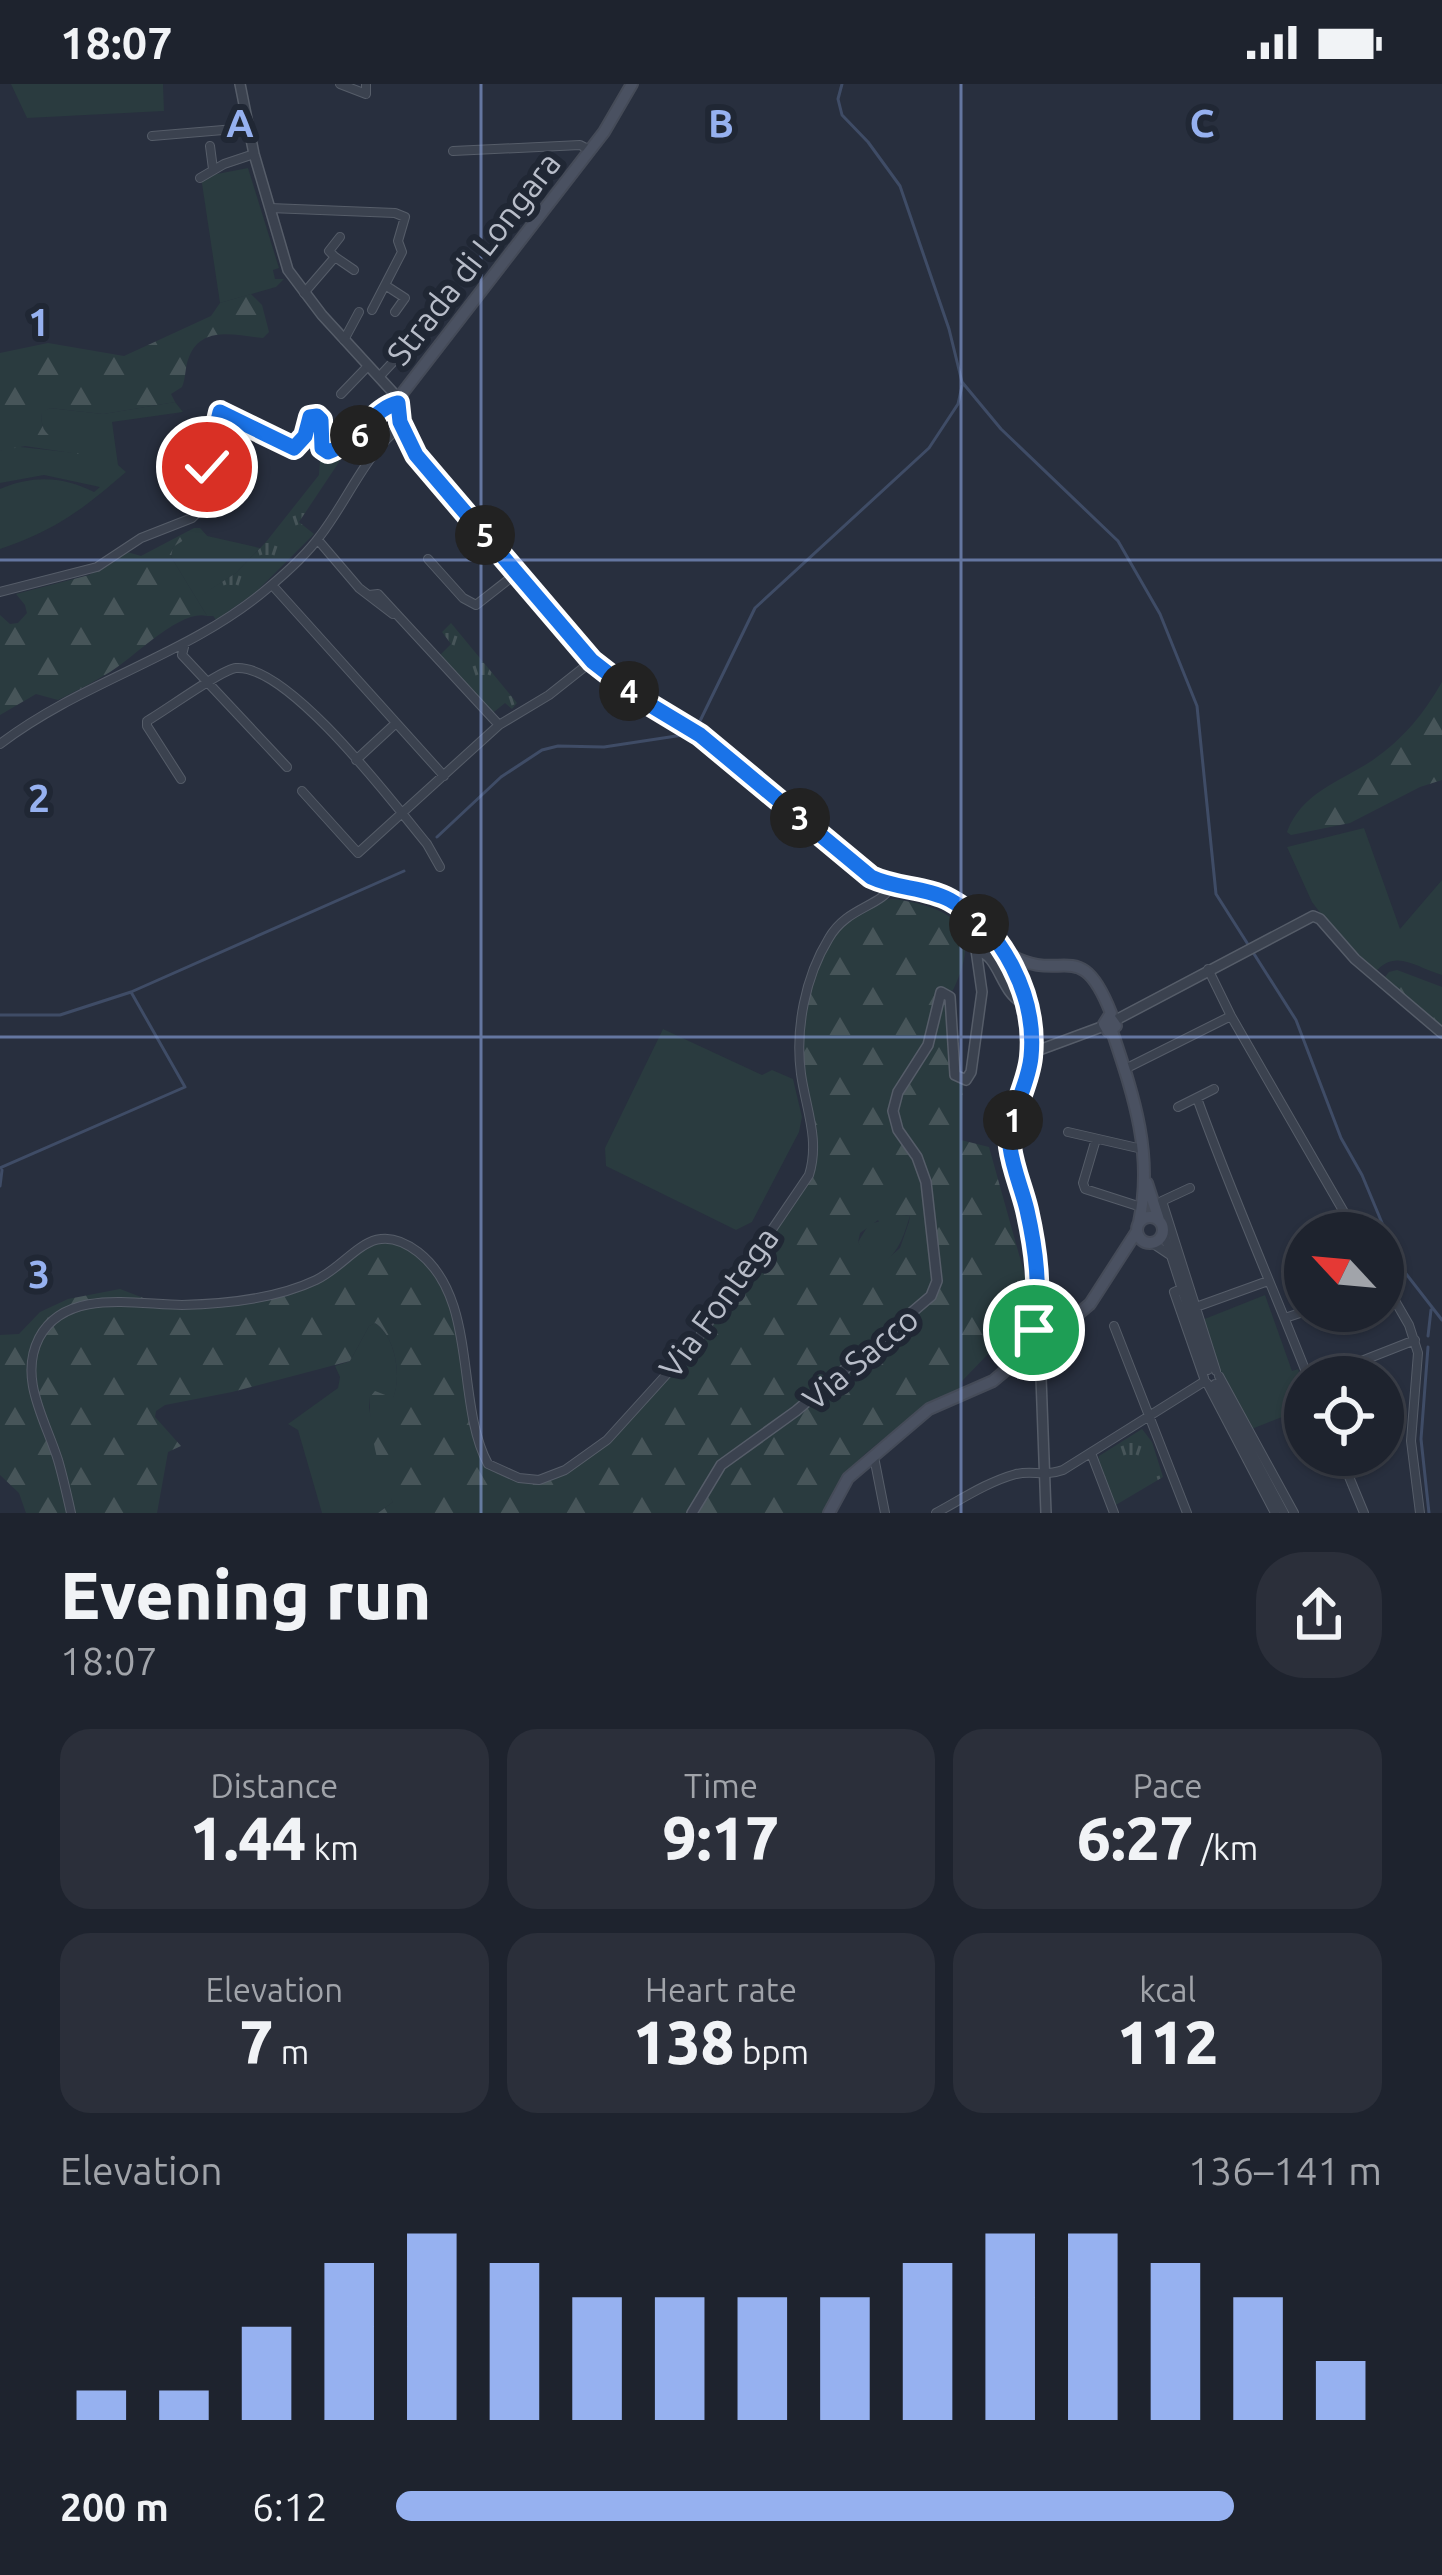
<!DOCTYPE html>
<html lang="en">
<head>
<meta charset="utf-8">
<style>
	:root { --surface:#1e232e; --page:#2b2f3a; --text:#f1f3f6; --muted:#a1a4aa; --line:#3c404a; --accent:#96b1f0 }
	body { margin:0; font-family:Ubuntu,sans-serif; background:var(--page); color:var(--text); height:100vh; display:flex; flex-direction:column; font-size:45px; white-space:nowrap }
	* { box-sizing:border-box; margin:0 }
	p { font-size:39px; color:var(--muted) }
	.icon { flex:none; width:66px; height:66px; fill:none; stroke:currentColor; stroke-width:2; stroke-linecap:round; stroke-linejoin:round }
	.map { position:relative; height:1429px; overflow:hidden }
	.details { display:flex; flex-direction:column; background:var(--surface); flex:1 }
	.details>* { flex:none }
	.needle { width:78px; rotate:296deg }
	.fabs { position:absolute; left:1284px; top:1128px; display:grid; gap:24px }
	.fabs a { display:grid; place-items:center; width:120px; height:120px; border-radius:50%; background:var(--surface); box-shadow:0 3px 9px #0004,0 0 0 3px var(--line); font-size:60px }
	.pin { position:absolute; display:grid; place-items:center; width:102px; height:102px; color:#fff; margin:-51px; border:6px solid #fff; border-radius:50%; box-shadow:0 3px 12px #0007 }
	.km { position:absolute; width:60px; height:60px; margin:-30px; border-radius:50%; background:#222; color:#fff; font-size:33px; line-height:60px; text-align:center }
	.round { display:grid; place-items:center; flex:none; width:126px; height:126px; border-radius:48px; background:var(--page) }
	.headline { display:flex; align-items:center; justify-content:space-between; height:204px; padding:0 60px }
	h1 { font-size:66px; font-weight:800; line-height:90px }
	.metrics { display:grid; grid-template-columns:repeat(3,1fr); gap:18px; height:204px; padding:12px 60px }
	.metrics div { display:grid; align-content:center; border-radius:30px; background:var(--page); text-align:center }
	.metrics b { font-size:60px; font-weight:800 }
	.metrics small { font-size:33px; font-weight:400 }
	.metrics p { font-size:33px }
	.chart { height:336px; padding:24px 60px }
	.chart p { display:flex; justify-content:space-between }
	.chart svg { width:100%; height:216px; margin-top:12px; stroke:var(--accent); stroke-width:6 }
	ul { padding:0 60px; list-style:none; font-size:39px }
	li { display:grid; grid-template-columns:192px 144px 1fr; align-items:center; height:90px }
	li i { height:30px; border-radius:15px; background:var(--accent) }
	.status { display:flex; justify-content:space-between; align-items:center; height:84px; padding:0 60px; background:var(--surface); direction:ltr }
	.status svg { height:33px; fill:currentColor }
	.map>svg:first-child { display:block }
</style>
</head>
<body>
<div class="status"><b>18:07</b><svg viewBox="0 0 49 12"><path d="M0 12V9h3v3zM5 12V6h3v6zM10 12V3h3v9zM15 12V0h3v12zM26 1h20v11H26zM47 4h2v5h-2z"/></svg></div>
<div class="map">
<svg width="1442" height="1429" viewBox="0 0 1442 1429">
	<defs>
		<pattern id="forest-firs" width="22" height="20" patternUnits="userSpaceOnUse" patternTransform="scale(3)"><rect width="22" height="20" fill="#2a3b3f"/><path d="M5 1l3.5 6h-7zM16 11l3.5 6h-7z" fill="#475559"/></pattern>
		<pattern id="park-tufts" width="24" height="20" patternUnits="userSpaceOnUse" patternTransform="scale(3)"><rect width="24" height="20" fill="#2a3b3f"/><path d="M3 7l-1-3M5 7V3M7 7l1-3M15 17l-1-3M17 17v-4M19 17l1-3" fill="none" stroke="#475559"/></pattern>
	</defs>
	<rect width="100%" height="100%" fill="#282f3e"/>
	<path fill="#2a3b3f" d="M11 0H163L164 27 27 34Z
		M248 84 279 184 273 186 275 195H284L276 203 220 219 201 93Z
		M175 318 183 328 112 338 118 381 126 388C82 426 56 446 0 465V405C32 391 63 392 94 408L100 403 44 391 0 399V367L12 362 76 369C58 358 38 353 42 328L50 324 103 330Z
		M203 451 260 464 236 489 201 512 214 532H207L171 473 173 463 186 454Z
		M1364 744 1400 845 1442 796V891C1416 884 1395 863 1374 890L1345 862 1312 818 1287 763Z
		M663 945 762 991 772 986 793 995 802 1033 799 1048 752 1138 736 1146 606 1082 605 1064Z
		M904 1131 910 1132C904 1151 900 1166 883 1180L863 1168 858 1158 869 1140Z
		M1265 1211 1292 1287 1298 1285 1305 1301V1324L1249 1346 1220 1290 1202 1236Z
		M375 1239C396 1252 402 1293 393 1315L370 1313 369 1323 380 1382 393 1418 378 1429H322L298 1346 288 1340 338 1304 340 1293 335 1282 350 1277 369 1242Z"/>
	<path fill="url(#forest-firs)" fill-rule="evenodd" d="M251 210 262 221 269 248 263 254C238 252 202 240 189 273 185 282 186 294 182 303L171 310 175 318 103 330 50 324 42 329C38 355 62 356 79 370L25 362 0 367V269L48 259 124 272 211 232 220 219Z
		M194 444H200L208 453 187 454 173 463 171 473 207 532C180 525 135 573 110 588 94 598 76 607 58 616L36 610 0 631V531L10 540 18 539 27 529 25 521 16 510 89 491 127 468 141 472Z
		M1442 598V696L1420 703 1350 739 1291 751 1287 748C1302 708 1340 698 1373 676 1404 654 1423 631 1442 598Z
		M894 815C955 824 983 844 953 906L948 909 955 991 963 996 961 1056 989 1063 1030 1210 1026 1237 1016 1241 961 1298 962 1305C925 1323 867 1362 841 1395 834 1404 830 1418 825 1429H378L393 1418C379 1392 368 1343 370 1313L375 1307 393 1314C402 1293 396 1252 375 1239L369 1242 350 1277 232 1308 165 1321 156 1327 155 1333 181 1362 168 1368 157 1429H26L19 1409 0 1391V1251L19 1250 40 1228 68 1215 120 1205 154 1218 247 1216 319 1195 376 1155 407 1161 438 1192 462 1252 471 1325 488 1380 538 1396 587 1373 673 1287 796 1111 815 1073 800 966 813 888 838 842 879 816ZM904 1131 910 1132 909 1138 900 1164 883 1179 864 1168 858 1158 860 1149 878 1136 882 1142Z
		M1397 886 1442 903V948L1381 898 1389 888Z"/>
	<path fill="url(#park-tufts)" d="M351 360 299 438 314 450 256 508 216 536 200 512 236 489 266 458 319 391 320 375 334 370 336 378 344 364Z
		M451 539 517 619 512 625 505 619 490 631 438 573 451 560 442 548Z
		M1142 1345 1152 1358 1163 1393 1114 1422 1098 1378 1099 1372Z"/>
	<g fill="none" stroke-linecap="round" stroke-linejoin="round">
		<path stroke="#3f4c66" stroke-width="3" d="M842 0 838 15 842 31 868 58 900 102 949 245 962 298 1001 345 1118 457 1160 530 1197 622 1216 810 1296 936 1341 1054 1362 1091 1400 1182 1442 1236
			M699 639 755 524 929 364 958 320 962 302
			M437 753 501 693 542 666 558 662 604 663 683 651
			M0 931H60L131 908
			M0 1084 185 1003 131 908 404 787
			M0 1102 2 1086
			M1428 1252 1431 1226
			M1428 1263 1421 1355 1429 1429"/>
		<g stroke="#565d69" stroke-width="10">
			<path id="minor" d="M340 0 366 10V0
				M152 52 247 44
				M210 62 213 85
				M453 67 580 61 590 66
				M200 94 224 80 254 70
				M270 124 395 129 405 133 398 157 402 168 372 226
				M335 173 354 186
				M385 201 405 214 395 228
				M304 209 335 173 329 167 340 153
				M344 256 359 228
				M379 293 393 278
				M341 310 368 282
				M318 456 359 504 393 530
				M428 475 463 514 476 521 517 489
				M273 502 444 692
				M0 508 97 483 141 454 192 434 200 426 209 369 220 328 290 364 305 352 310 333 317 332 321 336 322 364 328 368C358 356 376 323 397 319
				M369 511 378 510 499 641
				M184 563 182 571 287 683
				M0 660C84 596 188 572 268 504 286 489 306 471 320 452 348 416 365 370 401 342
				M356 676 396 639
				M181 695 147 642V637C165 627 222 585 236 584 289 580 394 720 427 760L440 783
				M302 707 358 769 499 641 549 611 592 577
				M1208 885 1231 932 1356 1149
				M1125 985 1231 932
				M1197 1014C1231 1109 1272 1201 1308 1293
				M1178 1023 1214 1005
				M1068 1048 1142 1065
				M1096 1055 1083 1099 1085 1105 1141 1123
				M1190 1104 1162 1117 1216 1287
				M1163 1147 1208 1286
				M1152 1159 1170 1171
				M1383 1196 1409 1241 1418 1269 1411 1357 1420 1429
				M1181 1205 1174 1208 1204 1294
				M1196 1223 1268 1197
				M1288 1233 1306 1227
				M1114 1242 1187 1429
				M1359 1278 1415 1256
				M1219 1292 1294 1429
				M1324 1293 1352 1282
				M1207 1299 1275 1429
				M1215 1300 1284 1429
				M1091 1369 1114 1429
				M1340 1371 1364 1429
				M874 1373 885 1429
				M71 1429C67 1411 63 1393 58 1376 46 1337 18 1295 39 1254 66 1203 138 1221 182 1221 226 1220 276 1215 316 1196 353 1178 371 1132 418 1168 479 1215 455 1319 488 1380L519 1394 539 1396 565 1386 607 1356 695 1259 809 1091C820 1056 806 1025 801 990 795 945 805 893 829 854 847 823 880 823 892 802
				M936 1429C962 1415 987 1398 1016 1390 1034 1386 1043 1393 1063 1386L1205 1297"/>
		</g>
		<g stroke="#565d69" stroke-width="12">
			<path id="tertiary" d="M240 0 254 70 288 186 322 231 399 315
				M1114 937 1313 832 1320 835 1355 875 1442 949
				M1031 969 1104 942
				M1040 1266 1046 1429
				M692 1429 721 1381 796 1327 931 1212 937 1197 926 1098 917 1073 898 1046 893 1027 898 1008 928 961 941 908 950 913 955 991 966 996 971 988 982 908 976 866C1000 871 1000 909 1023 919"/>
		</g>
		<g stroke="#454b58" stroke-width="14">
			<path id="secondary" d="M632 0 604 48 401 311 398 332 416 371 592 577 642 616 700 651 870 793 955 819 1007 869 1018 895 1031 973 1010 1060 1037 1182 1033 1251
				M1010 871C1063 901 1080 850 1111 929L1104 940 1108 947 1116 942 1111 935
				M1112 947C1133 1010 1154 1070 1139 1138
				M1147 1099 1159 1136
				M1137 1146a13 13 0 1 1 26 0a13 13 0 1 1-26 0Z
				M1030 1257a9 9 0 1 1 18 0a9 9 0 1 1-18 0Z
				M1048 1255 1090 1220 1137 1147
				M829 1429 848 1394 929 1325 993 1297 1033 1263"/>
		</g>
		<use href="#minor" stroke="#3b424f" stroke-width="8"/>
		<use href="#tertiary" stroke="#3b424f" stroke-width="9"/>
		<use href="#secondary" stroke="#4a5161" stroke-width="10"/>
	</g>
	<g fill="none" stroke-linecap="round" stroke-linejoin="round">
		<g stroke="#fff" stroke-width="24">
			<path id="route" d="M207 383 220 328 294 364 305 352 310 333 317 332 321 336 322 364 328 368C358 357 375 323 398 319L400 338 416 371 592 577 642 616 700 651 871 793C896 805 926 803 950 816 1003 845 1037 913 1031 973 1028 1004 1007 1032 1010 1063 1013 1085 1022 1105 1027 1126 1036 1166 1041 1205 1034 1246"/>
		</g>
		<use href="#route" stroke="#1a73e8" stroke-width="15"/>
	</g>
	<path fill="none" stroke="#96b1f0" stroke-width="3" stroke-opacity="0.55" d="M481 0V1429M961 0V1429M0 476H1442M0 953H1442"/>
	<g text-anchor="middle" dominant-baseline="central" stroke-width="12" stroke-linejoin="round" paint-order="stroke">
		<g font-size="33" fill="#b8bdc9" stroke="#202734">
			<text transform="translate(473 174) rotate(-52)">Strada di Longara</text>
			<text transform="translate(718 1218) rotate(-54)">Via Fontega</text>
			<text transform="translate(860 1274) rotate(-40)">Via Sacco</text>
		</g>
	</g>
	<g font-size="39" text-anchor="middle" font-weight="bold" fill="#96b1f0" stroke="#202734" stroke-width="12" stroke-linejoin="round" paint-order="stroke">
		<text x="240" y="53">A</text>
		<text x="721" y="53">B</text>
		<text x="1202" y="53">C</text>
		<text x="39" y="252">1</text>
		<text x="39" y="728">2</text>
		<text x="39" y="1204">3</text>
	</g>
</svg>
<div class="fabs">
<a><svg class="needle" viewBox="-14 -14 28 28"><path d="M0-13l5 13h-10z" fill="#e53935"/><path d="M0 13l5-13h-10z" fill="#a1a4aa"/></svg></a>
<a><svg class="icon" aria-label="locate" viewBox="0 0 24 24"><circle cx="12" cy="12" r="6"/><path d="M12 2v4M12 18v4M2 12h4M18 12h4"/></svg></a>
</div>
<div class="pin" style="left:1034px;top:1246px;background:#1e9e55"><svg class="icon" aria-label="arrive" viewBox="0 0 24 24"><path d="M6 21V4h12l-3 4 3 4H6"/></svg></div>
<div class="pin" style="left:207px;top:383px;background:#d93025"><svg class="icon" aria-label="check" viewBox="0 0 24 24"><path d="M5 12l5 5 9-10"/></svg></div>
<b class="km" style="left:1013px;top:1036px">1</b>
<b class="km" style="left:979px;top:840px">2</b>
<b class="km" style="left:800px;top:734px">3</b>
<b class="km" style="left:629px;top:607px">4</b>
<b class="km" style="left:485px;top:451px">5</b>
<b class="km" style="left:360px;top:351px">6</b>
</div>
<section class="details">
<div class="headline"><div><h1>Evening run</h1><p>18:07</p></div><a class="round"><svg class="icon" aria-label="share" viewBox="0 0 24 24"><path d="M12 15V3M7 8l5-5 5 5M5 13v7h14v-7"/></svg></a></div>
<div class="metrics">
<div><p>Distance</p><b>1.44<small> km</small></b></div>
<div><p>Time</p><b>9:17</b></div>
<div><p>Pace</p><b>6:27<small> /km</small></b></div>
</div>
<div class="metrics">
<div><p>Elevation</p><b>7<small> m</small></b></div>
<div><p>Heart rate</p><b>138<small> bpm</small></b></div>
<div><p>kcal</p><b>112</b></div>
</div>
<div class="chart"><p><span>Elevation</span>136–141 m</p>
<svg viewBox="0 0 160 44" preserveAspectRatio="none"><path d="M5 44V38M15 44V38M25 44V25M35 44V12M45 44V6M55 44V12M65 44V19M75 44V19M85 44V19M95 44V19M105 44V12M115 44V6M125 44V6M135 44V12M145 44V19M155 44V32"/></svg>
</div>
<ul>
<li><b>200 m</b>6:12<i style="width:85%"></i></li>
</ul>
</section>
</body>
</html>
